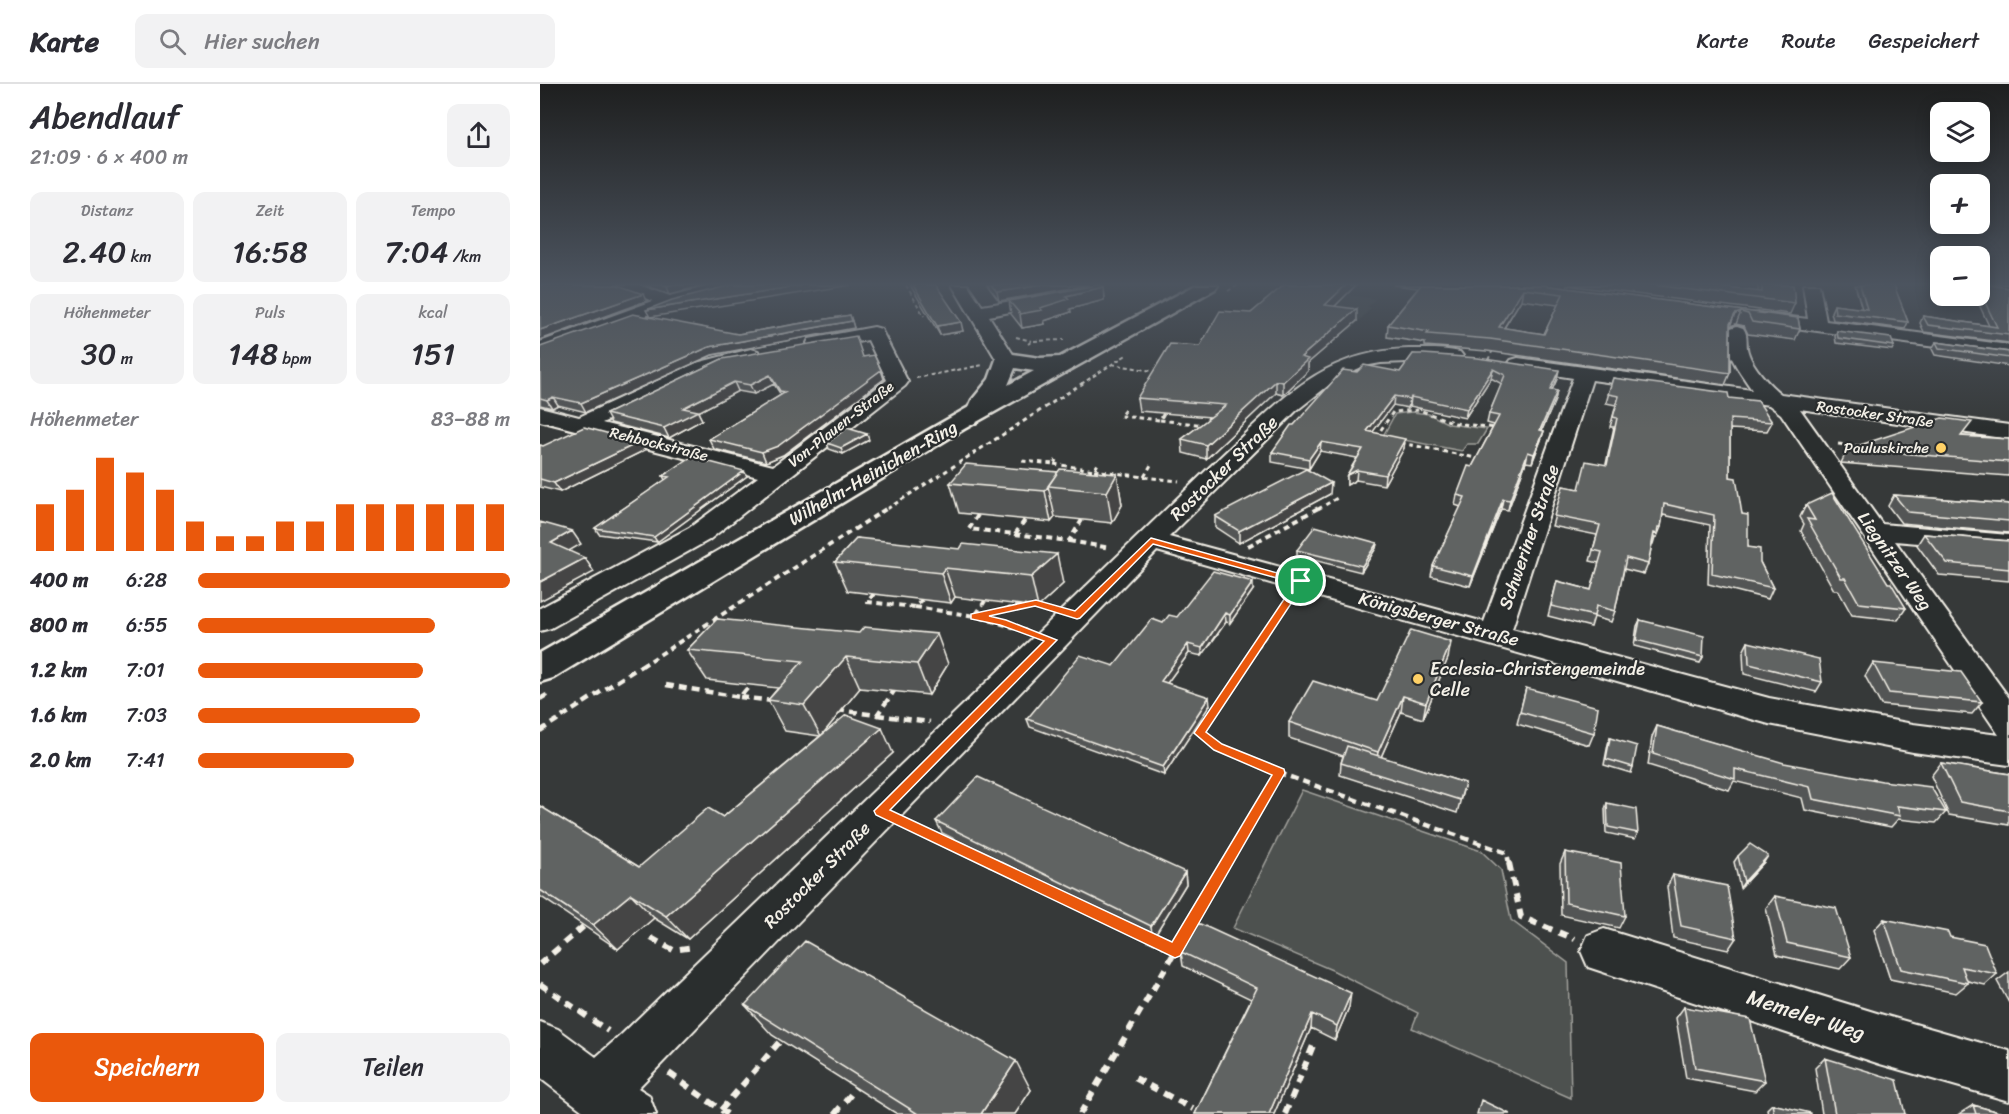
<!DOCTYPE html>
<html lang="de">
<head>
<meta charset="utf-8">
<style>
	:root { --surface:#fff; --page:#f2f2f3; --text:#2b2b33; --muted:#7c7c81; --line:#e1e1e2; --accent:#ea580c }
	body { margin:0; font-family:Sriracha,sans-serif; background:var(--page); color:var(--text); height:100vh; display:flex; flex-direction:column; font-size:22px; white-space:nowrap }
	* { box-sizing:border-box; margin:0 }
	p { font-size:20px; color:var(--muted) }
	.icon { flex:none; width:33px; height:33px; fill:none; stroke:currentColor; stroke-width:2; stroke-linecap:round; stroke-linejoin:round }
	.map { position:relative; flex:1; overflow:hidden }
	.details { display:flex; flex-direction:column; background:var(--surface); width:540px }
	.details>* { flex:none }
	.buttons { position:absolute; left:1390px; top:18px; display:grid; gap:12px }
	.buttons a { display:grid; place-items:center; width:60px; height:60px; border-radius:12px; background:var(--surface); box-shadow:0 3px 15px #0003; font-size:30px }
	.pin { position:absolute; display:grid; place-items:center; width:51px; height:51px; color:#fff; margin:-26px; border:3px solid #fff; border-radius:50%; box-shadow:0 2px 6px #0007 }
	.round { display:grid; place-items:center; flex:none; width:63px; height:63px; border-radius:12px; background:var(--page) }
	.summary { display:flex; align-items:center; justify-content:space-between; height:102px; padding:0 30px }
	h1 { font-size:33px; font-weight:600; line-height:45px }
	.metrics { display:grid; grid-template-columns:repeat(3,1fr); gap:9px; height:102px; padding:6px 30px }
	.metrics div { display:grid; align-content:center; border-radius:12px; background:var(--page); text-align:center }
	.metrics b { font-size:30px; font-weight:600 }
	.metrics small { font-size:16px; font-weight:400 }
	.metrics p { font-size:16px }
	.chart { height:168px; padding:12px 30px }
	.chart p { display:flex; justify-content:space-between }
	.chart svg { width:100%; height:108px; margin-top:6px; stroke:var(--accent); stroke-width:6 }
	.primary-button { display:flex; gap:12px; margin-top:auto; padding:12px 30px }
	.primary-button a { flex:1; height:69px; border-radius:12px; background:var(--accent); color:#fff; font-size:24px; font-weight:600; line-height:69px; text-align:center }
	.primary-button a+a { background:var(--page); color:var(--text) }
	ul { padding:0 30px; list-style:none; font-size:20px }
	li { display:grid; grid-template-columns:96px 72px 1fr; align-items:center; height:45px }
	li i { height:15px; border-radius:8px; background:var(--accent) }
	header { display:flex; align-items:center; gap:36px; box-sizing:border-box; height:84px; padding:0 30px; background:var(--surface); border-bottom:2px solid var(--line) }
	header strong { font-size:28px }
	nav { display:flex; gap:33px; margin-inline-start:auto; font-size:21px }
	.search { width:420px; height:54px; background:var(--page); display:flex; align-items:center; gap:15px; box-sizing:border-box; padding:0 21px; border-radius:12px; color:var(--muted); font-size:22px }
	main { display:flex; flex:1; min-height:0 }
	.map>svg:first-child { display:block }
</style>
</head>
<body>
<header>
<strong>Karte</strong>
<div class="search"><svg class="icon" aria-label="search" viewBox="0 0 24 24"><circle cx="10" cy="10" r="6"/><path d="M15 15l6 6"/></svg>Hier suchen</div>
<nav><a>Karte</a><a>Route</a><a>Gespeichert</a></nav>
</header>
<main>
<section class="details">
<div class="summary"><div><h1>Abendlauf</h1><p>21:09 · 6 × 400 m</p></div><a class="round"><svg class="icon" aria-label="share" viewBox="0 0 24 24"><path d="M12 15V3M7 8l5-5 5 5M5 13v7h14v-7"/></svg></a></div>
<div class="metrics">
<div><p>Distanz</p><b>2.40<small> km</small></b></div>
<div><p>Zeit</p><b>16:58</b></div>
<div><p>Tempo</p><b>7:04<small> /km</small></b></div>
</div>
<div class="metrics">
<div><p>Höhenmeter</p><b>30<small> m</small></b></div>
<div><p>Puls</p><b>148<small> bpm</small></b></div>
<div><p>kcal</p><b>151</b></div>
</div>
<div class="chart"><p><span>Höhenmeter</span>83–88 m</p>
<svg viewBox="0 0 160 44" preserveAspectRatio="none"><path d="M5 44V25M15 44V19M25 44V6M35 44V12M45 44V19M55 44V32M65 44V38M75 44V38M85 44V32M95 44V32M105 44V25M115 44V25M125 44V25M135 44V25M145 44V25M155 44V25"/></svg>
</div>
<ul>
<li><b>400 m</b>6:28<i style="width:100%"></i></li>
<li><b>800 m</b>6:55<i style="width:76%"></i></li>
<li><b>1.2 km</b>7:01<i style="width:72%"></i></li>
<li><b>1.6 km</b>7:03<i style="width:71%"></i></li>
<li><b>2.0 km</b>7:41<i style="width:50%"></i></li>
</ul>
<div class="primary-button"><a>Speichern</a><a>Teilen</a></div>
</section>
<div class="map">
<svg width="1469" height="1030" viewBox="0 0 1469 1030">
	<rect width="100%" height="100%" fill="#363939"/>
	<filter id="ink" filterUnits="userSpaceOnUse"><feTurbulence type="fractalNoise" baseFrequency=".0167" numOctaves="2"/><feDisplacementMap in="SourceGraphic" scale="12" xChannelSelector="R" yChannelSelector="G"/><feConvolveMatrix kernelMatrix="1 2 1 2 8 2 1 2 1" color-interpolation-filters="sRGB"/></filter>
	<g filter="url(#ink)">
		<path fill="#434645" d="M756 203 835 215 828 223 831 224 811 246 788 242Z"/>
		<path fill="#4e514f" stroke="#a1a19c" stroke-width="1.5" d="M872 328 889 330 909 340 947 345 938 360H927L922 367 843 352 855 330Z
			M762 706 941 767 961 786 971 836 1028 879 1031 1014 872 944 878 929 792 886 693 844Z"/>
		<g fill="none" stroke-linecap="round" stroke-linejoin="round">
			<g stroke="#f4f1e8" stroke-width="4">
				<path id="minor" d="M76 201H99L130 212 174 201H201L199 204 135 221 0 271V258L113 217 78 204Z
					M412 201H428L442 222 508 211 514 212 516 216 514 220 508 221 449 232 476 275 473 279H459L456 275Z
					M1263 201H1279L1286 237 1469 261V273L1219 239 1213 238 1210 234 1213 230 1219 229 1268 235Z
					M1440 201H1469V209L1442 204Z
					M1197 242 1203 244C1209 252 1205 260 1208 268 1212 282 1230 302 1241 310L1469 341V355L1260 325 1342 440 1469 451V467L1355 457 1469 614V681L1373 668 1229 640 617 467 98 1004 109 1011 116 1030H47L0 994V938L18 945 56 973 81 951 675 378C737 321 778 267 869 265 886 265 904 264 920 268L923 272 920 276 841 279 824 282 799 293 756 327 629 453 944 538 1033 294 971 284 968 280 971 276 978 274 1212 306C1202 290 1178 263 1191 244ZM1052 296 1229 321 1241 330 1459 651 1373 640 1229 614 972 545Z
					M334 243 341 245 343 249 368 298 365 302 169 456 11 544 0 547V524L149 444 218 393 0 337V323L39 333 156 279 211 265 218 267 221 271 218 275 170 287 62 339 233 382 347 296 328 256 276 265 269 263 267 259 269 255Z
					M1064 845 1340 930 1469 967V1017L1340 980 1048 883 1041 867 1048 851Z"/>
			</g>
			<g stroke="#f4f1e8" stroke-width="5">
				<path id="major" d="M656 201H678L675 205 424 345 13 594 0 598V569L429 323 432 316 449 295 458 270 466 269 500 274 520 273ZM475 284 494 287 468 301Z"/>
			</g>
			<path stroke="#f4f1e8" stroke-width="2" stroke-dasharray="4 3" stroke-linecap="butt" d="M366 201 384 232
				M688 207 698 201
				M476 253 492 257
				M488 260 492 257 524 256
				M948 276 954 264
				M572 280 618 288
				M376 294 443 281
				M541 300 588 270"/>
			<path stroke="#f4f1e8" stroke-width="3" stroke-dasharray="4.5 4" stroke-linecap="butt" d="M882 322 879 326 915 339 957 344
				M585 326 580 332 620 336 624 329
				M620 336 665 341 670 331
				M836 353 853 328 879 326
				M861 359 941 375
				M1298 360 1320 362
				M482 377 514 380 516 376
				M514 380 554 386 558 380
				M554 386 604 393 611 381
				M604 393 639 397
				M347 425 543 299
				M778 425 799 413"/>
			<path stroke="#f4f1e8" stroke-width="4" stroke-dasharray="6 4.5" stroke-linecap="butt" d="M438 431 429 445 475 450 485 436
				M475 450 529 457 542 436
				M529 457 570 464
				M708 462 780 423
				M334 510 327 518 375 523 382 516
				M375 523 435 532 445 517
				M486 547 435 532 490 520
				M102 582 349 423
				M705 582 749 515"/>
			<path stroke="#f4f1e8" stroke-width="4.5" stroke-dasharray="8 5" stroke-linecap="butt" d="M706 580 660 649 678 663 739 689
				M126 601 200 613 210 601
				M200 613 232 617
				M0 615 10 609
				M297 626 337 631 354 607
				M337 631 390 638
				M0 647 104 580
				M368 740 452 780
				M686 780 739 689 967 769 969 780"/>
			<path stroke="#f4f1e8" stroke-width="6" stroke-dasharray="9 7" stroke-linecap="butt" d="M449 779 635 867
				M969 779 981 833 1035 855
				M111 854 133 866 155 863
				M0 880 44 842
				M0 900 68 947
				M129 989 187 1030
				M595 994 653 1025
				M181 1026 241 956
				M295 1030 316 1004
				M540 1030 687 779
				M745 1030 775 957"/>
			<use href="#minor" fill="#2a2d2e" fill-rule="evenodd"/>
			<use href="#major" fill="#2a2d2e" fill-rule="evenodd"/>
		</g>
		<path fill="#535554" stroke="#f4f1e8" stroke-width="1.5" fill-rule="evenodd" d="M105 201H165L130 210Z
			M370 201H396L423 247 400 251Z
			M447 201H549L459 217Z
			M744 201H816L795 222 817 237 768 279V287L743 311 736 309 666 375 643 369 642 355 671 333 599 327 597 314 660 262 711 229Z
			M853 201H1003L1258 234 1260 245 1255 256 1208 250 1204 242 1196 240 1190 242V289L1185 301 947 267 885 262V259L847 253 848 241 878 204ZM981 216 1018 221 1004 250 964 244Z
			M1026 201H1162L1218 208V201H1253L1255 219 1250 230Z
			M1315 201H1354L1368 238 1365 245 1293 236 1291 228 1294 221 1322 225Z
			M1440 201 1469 204V259L1384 248 1380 239 1383 232 1449 242 1435 212H1440Z
			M563 203 564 216 530 225 531 228 504 237 505 240 482 244 471 230 469 217Z
			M310 231 314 244 172 271 46 328 18 321 12 324 0 321V263L198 250Z
			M1297 247 1354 262 1352 266 1296 259 1295 252Z
			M1396 258 1469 268V282L1395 271 1392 265Z
			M873 270 1017 295 1012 306 1017 307 1015 316 1002 346 1004 347 1001 356 992 379 986 378 968 426 961 425 930 502 891 492 893 482 921 423 915 421 917 411 954 341 947 339 949 330 962 300 951 294 925 334 870 322 868 324 853 321 832 348 864 364 844 401 816 396 807 401V391L817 374 780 367 769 385 732 378V368L754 341 817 288H860Z
			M182 275 341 286 344 295 243 371 226 378 174 365 169 355 241 311 234 300 214 310 198 307 158 328 162 336 129 354 71 339 66 330Z
			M1073 294 1189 314 1232 338 1227 347 1190 345V393L1202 430 1208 463 1220 478 1233 504 1228 515 1168 500 1170 441 1123 431 1121 443 1117 453H1115L1113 460H1112L1108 480 1104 490 1084 485 1075 527 1071 538 1054 533 1051 543 1008 532 1017 497 1051 506 1059 479 1050 477 1057 451 1012 442 1023 402 1039 405 1066 380 1074 343H1070L1076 321 1066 319Z
			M1423 352 1469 355V390L1468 392 1301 379 1308 365Z
			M329 356 303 370 289 365 287 359Z
			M0 361 3 362 105 366 20 408 0 403Z
			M518 388 577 390 582 421 572 439 515 433 511 438 419 429 410 399Z
			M123 392H207L117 458 59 450 55 444 125 396Z
			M790 410 699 459 675 443V432Z
			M1354 411 1469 420V449L1361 439 1348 422Z
			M1266 421 1348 499 1366 524 1358 536 1312 531 1298 506H1294L1261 447 1264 440 1260 433Z
			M1384 450 1469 457V497L1399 491 1377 461Z
			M317 454 523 500 498 523 415 513 411 519 308 507 295 478Z
			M837 459 836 464 821 488 757 472V466Z
			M713 506 690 539 686 538 662 572 649 569 627 599 670 621 624 691 490 643 487 635 574 582 623 539Z
			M177 535 408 580 389 611 320 604 281 652 353 669 148 855 114 834 78 865 0 812V722L99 783 183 733 280 652 245 647 228 616 238 604 167 596 147 566Z
			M1100 536 1163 573 1160 579 1094 562 1097 542Z
			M1208 558 1282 598 1276 608 1204 590 1203 568Z
			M908 574 883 635 861 628 841 673 925 699 917 729 800 691 801 679 803 672 749 654V638L837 617Z
			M1333 579 1442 618 1432 630 1341 621 1325 592Z
			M986 604 1054 649 1049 661 977 640Z
			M1117 642 1406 728 1396 739 1358 735 1351 743 1265 726 1262 714 1194 697 1189 706 1108 681 1112 653Z
			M1070 654 1093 683 1091 689 1064 681 1068 660Z
			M1401 679 1469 690V741L1409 731 1391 692Z
			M1067 719 1098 749 1095 755 1066 749 1065 725Z
			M396 737 645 788 646 800 613 854 402 749Z
			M1025 768 1085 832 1079 844 1021 831 1020 780Z
			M1198 772 1224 778 1200 804 1194 778Z
			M1133 791 1196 854 1188 866 1133 854 1127 803Z
			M1235 812 1311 873 1300 885 1237 871 1226 824Z
			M1344 835 1457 890 1445 901 1428 897V899L1416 909 1350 895 1334 846Z
			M641 868 809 923 795 956 771 944 734 1030H655L711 915 643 882Z
			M1469 888V919L1457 897Z
			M205 921 491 1006 475 1030H357L232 951Z
			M1144 923 1225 997 1215 1007 1146 994 1136 934Z
			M1285 974 1365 1030H1282L1275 984Z
			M1232 1020 1271 1030H1228L1227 1025Z
			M1433 1021 1466 1030H1419Z"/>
		<path fill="#444545" stroke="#f4f1e8" stroke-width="1.5" d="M134 201H165L130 210 127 203Z
			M264 201H311L110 233 106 226Z
			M502 201H549L459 217 457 208Z
			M806 201H816L785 232V221Z
			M563 203 564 216 530 225 531 228 504 237 505 240 482 244 480 230 500 224 526 212Z
			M983 205 981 216 957 255 959 243Z
			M103 210 106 217 0 256V246Z
			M817 225V237L768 279V287L743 311V298L761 273Z
			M1201 228 1196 240 1190 242 1186 252 1195 230Z
			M312 237 314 244 172 271 46 328 41 319 169 263Z
			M421 238 423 247 400 251 397 242Z
			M953 285 951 294 925 334 927 325Z
			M341 286 344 295 243 371 226 378 222 368Z
			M1019 286 1017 295 1008 315 1010 306Z
			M230 291 234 300 214 310 210 301Z
			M736 297V309L666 375V361Z
			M194 298 198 307 158 328 162 336 129 354 124 344 143 324Z
			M1017 307 1015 316 998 355 1000 346Z
			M854 312 853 321 826 357 827 347Z
			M13 313 18 321 12 324 7 316Z
			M871 313 870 322 868 324 870 315Z
			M1004 347 1001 356 992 379 994 370Z
			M327 350 329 356 303 370 301 364Z
			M865 355 864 364 844 401 845 391Z
			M100 358 105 366 20 408 14 399Z
			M781 358 780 367 769 385V375Z
			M988 368 986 378 968 426 970 416Z
			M817 386 816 396 807 401V391Z
			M204 387 207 392 117 458 114 453Z
			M577 390 582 421 572 439 567 408Z
			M791 399 790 410 699 459V447Z
			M508 402 515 433 511 438 505 407Z
			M963 415 961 425 930 502 933 492Z
			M32 447 41 460 20 472 11 459Z
			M837 459 836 464 821 488 822 482Z
			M517 470 523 500 498 523 491 493Z
			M45 474 54 488 0 517V498Z
			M405 484 415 513 411 519 401 489Z
			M713 498V506L690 539V531Z
			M685 529 686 538 662 572V564Z
			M397 550 408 580 389 611 377 580Z
			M911 558 908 574 883 635 886 619Z
			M648 560 649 569 622 606 621 597Z
			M306 573 320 604 281 652 264 621Z
			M863 612 861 628 836 684 838 668Z
			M669 613 670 621 624 691 623 683Z
			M342 644 353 669 148 855 126 832Z
			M1228 772 1224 778 1200 804 1204 798Z
			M645 788 646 800 613 854 611 842Z
			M91 810 114 834 78 865 53 841Z
			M811 909 809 923 795 956 797 942Z
			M772 930 771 944 734 1030H729Z
			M476 977 491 1006 475 1030H441Z"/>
		<path fill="#616362" stroke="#f4f1e8" stroke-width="1.5" fill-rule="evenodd" d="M0 201H78L103 210 0 246Z
			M122 201H134L127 203Z
			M191 201H264L106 226 132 216Z
			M373 201H396L421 238 397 242Z
			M451 201H502L457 208Z
			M554 201H560L563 203 526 212 529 215 500 224 502 226 480 230 469 217 552 202Z
			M744 201H806L785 221 817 225 761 273 768 275 743 298 736 297 666 361 642 355 686 321 597 314 630 260 660 262 680 227 711 229Z
			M881 201H1003L1258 234 1260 245 1212 238 1208 230 1201 228 1195 230 1190 240V289L950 255 887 250 889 248 848 241ZM983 205 1023 210 1004 250 959 243Z
			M1113 201H1162L1222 208V201H1253L1255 219Z
			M1320 201H1354L1368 238 1295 229 1294 221 1327 225Z
			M1440 201H1451L1469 204V251L1388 241 1383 232 1457 243 1440 208Z
			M93 230 198 250 310 231 312 237 169 263 41 319 13 313 7 316 0 314V263Z
			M1297 247 1351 254 1354 262 1298 254Z
			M316 252 323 273 334 271 341 286 238 362 222 368 169 355 246 308 240 307 230 291 210 301 194 298 143 324 158 327 124 344 66 330 182 275Z
			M1396 258 1469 268V274L1399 264Z
			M873 270H884L938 274 1019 286 1010 306 1017 307 1000 346 1004 347 994 370 988 368 970 416 963 415 933 492 893 482 925 413 917 411 928 382 932 383 959 332 949 330 965 291 953 285 927 325 871 313 870 315 854 312 827 347 865 355 845 391 817 386 807 391 823 365 781 358 769 375 732 368 751 341H754L803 286 817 288 824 281 860 288Z
			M1073 294 1188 309 1189 314 1218 317 1232 338 1190 335V393L1196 394 1202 430 1208 431V463L1220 465V478L1233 504 1172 490 1174 431 1124 420 1121 443H1118L1117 450 1114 449 1108 480 1086 474 1075 527 1056 522 1054 532 1011 522 1017 497 1051 506 1062 468 1053 466 1060 441 1014 432 1023 402 1039 405 1046 377 1067 381 1077 334 1073 333 1079 312 1068 310Z
			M1402 334 1432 338 1421 352 1469 355V378L1308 365Z
			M44 343 100 358 14 399 0 395V361L3 362Z
			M307 344 327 350 301 364 287 359Z
			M151 373 204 387 114 453 55 444 129 393 123 392Z
			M426 380 518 388 505 407 410 399Z
			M520 385 577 390 567 408 508 402Z
			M766 385 791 399 699 447 675 432Z
			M1292 409 1348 499H1351L1366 524 1319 519 1305 494H1301L1267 435 1275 436 1266 421Z
			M1354 411 1469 420V437L1368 428Z
			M0 438 32 447 11 459 45 474 0 498Z
			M775 442 837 459 822 482 757 466Z
			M1384 450 1469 457V485L1407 479Z
			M317 454 420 465 423 460 517 470 491 493 405 484 401 489 295 478Z
			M673 487 713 498 690 531 685 529 662 564 648 560 621 597 669 613 623 683 487 635 540 571 574 582 612 535 623 539 629 531 637 533Z
			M177 535 319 549 324 543 397 550 377 580 306 573 264 621 228 616 263 577 147 566Z
			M1100 536 1164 552 1163 573 1096 556Z
			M871 546 911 558 886 619 863 612 838 668 749 638 773 597 837 617Z
			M1208 558 1279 575 1282 598 1209 580Z
			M1333 579 1421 588 1442 618 1349 609Z
			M986 604 1058 623 1054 649 980 628Z
			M306 631 342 644 126 832 91 810 53 841 0 806V722L99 783 168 724 183 733Z
			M1117 642 1244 679 1342 697 1391 703 1406 728 1357 722 1360 732 1273 715 1270 703 1195 685V695L1113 670Z
			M1070 654 1097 662 1093 683 1066 675Z
			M807 662 925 699 920 716 801 679Z
			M1401 679 1469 690V727L1420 718Z
			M438 693 645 788 611 842 396 737Z
			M1067 719 1096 725 1098 749 1068 743Z
			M1210 760 1228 772 1204 798 1198 772Z
			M1025 768 1081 779 1085 832 1026 819Z
			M1133 791 1187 802 1196 854 1141 842Z
			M1235 812 1296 824 1311 873 1247 859Z
			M1344 835 1408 848 1410 853 1445 860 1457 890 1422 883 1428 899 1361 885Z
			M658 839 811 909 797 942 772 930 729 1030H655L717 904 641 868Z
			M265 857 476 977 441 1030H378L205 921Z
			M1144 923 1210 935 1225 997 1155 984Z
			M1285 974 1357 996 1365 1030H1295Z
			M941 1016 970 1030H937Z
			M1232 1020 1271 1029V1030H1234Z
			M1433 1021 1466 1030H1436Z"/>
	</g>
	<linearGradient id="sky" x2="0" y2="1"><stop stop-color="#1e1f1f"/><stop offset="0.58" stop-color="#4c545f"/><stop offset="1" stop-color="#4c545f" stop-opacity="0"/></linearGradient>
	<rect width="1469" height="345" fill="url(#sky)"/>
	<path fill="#ea580c" stroke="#fff" stroke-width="1.5" fill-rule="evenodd" d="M611 454 766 497 666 648 682 660 744 685 745 689 640 872 635 874 336 731 334 727 504 557 460 541 431 535V530L496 516 535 527ZM613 460 755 499 654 649 674 666 732 691 632 858 350 726 517 556 466 536 449 532 495 522 537 535 540 534Z"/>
	<g fill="#ffd166" stroke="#2a2d2e" stroke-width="2">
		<circle cx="1401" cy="364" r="6"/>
		<circle cx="878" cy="595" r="6"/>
	</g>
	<g text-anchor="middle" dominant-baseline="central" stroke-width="4.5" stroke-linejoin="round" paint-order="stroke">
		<g font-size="15" fill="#f4f1e8" stroke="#2a2d2e">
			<text transform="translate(1335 330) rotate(8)">Rostocker Straße</text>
			<text transform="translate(301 340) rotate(-38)">Von-Plauen-Straße</text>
			<text transform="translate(119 360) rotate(14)">Rehbockstraße</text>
		</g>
		<g font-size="15" fill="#f4f1e8" stroke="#2a2d2e" text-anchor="end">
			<text x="1389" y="364">Pauluskirche</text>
		</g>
		<g font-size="18" fill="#f4f1e8" stroke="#2a2d2e">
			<text transform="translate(684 384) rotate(-44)">Rostocker Straße</text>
			<text transform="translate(333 389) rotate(-30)">Wilhelm-Heinichen-Ring</text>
			<text transform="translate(989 453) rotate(-71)">Schweriner Straße</text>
			<text transform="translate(1355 477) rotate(55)">Liegnitzer Weg</text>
			<text transform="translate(899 535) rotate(15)">Königsberger Straße</text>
			<text transform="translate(277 791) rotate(-45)">Rostocker Straße</text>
		</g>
		<g font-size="18" fill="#f4f1e8" stroke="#2a2d2e" text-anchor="start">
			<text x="890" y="585">Ecclesia-Christengemeinde<tspan x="890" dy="21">Celle</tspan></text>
		</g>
		<g font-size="21" fill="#f4f1e8" stroke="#2a2d2e">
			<text transform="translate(1266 931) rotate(18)">Memeler Weg</text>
		</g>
	</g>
</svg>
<div class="buttons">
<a><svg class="icon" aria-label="layers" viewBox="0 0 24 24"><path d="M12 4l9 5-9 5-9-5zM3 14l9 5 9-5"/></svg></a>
<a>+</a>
<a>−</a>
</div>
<div class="pin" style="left:761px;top:497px;background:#1e9e55"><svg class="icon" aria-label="arrive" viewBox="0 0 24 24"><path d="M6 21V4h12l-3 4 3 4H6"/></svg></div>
</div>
</main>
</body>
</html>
